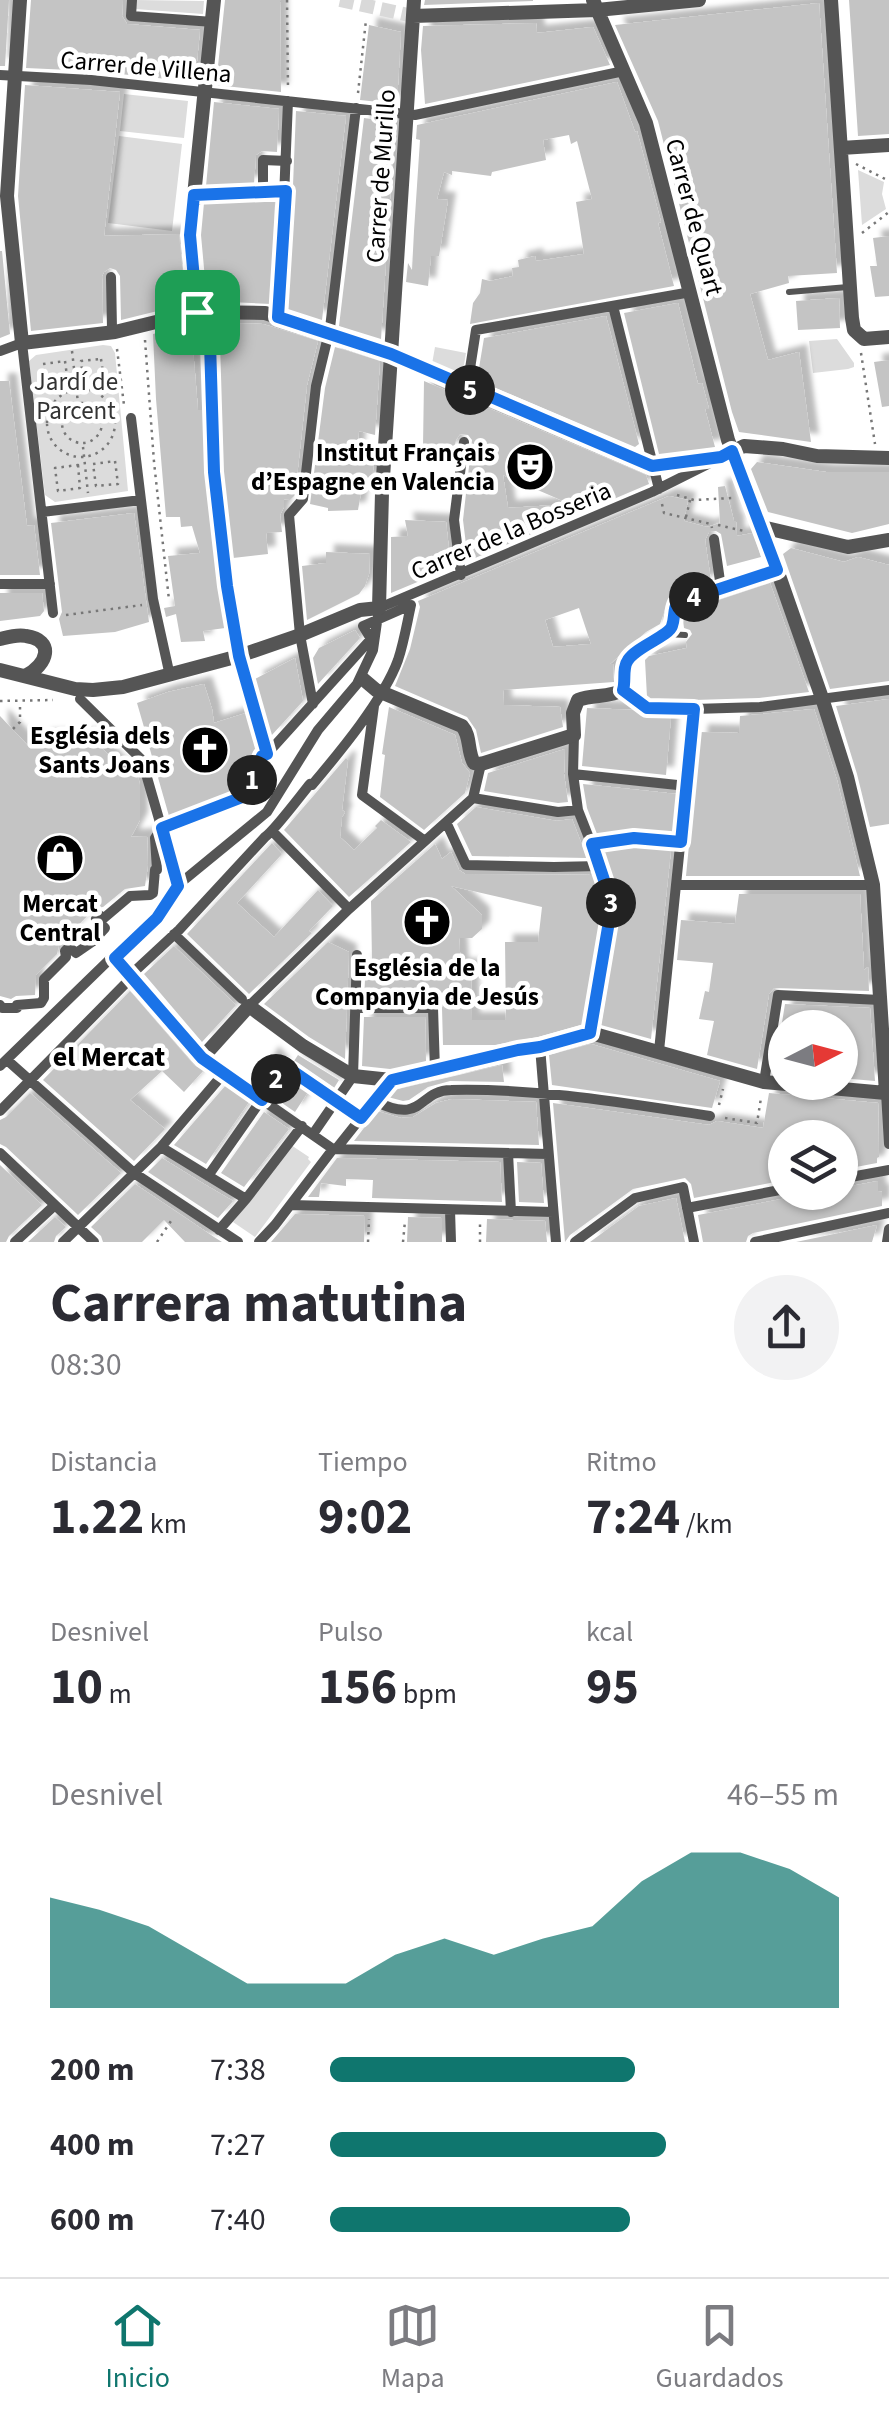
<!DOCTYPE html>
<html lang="es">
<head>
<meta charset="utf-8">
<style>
	:root { --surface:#fff; --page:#f2f2f3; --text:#2b2b33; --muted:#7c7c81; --line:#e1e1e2; --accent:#0f766e }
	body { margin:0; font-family:"Source Sans 3",sans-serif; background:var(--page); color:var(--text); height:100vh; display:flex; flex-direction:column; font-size:38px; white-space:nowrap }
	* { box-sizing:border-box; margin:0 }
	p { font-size:32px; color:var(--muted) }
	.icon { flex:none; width:55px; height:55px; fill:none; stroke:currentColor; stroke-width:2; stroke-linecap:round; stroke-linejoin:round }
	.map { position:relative; height:1242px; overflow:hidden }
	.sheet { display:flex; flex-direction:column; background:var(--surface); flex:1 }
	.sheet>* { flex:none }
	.needle { width:65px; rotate:84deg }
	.tools { position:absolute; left:768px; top:1010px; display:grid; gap:20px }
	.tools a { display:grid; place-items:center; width:90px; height:90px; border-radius:50%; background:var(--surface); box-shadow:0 2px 8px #0004; font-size:50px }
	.pin { position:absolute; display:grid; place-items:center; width:85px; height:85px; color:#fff; margin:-42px; border-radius:20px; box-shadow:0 5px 15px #0006 }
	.km { position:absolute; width:50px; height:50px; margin:-25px; border-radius:50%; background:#222; color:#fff; font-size:28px; line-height:50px; text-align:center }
	.round { display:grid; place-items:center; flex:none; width:105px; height:105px; border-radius:52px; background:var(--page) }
	.headline { display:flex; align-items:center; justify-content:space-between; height:170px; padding:0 50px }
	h1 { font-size:55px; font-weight:700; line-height:75px }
	.figures { display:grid; grid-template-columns:repeat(3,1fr); gap:15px; height:170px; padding:10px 50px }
	.figures div { display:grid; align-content:center }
	.figures b { font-size:50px; font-weight:700 }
	.figures small { font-size:28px; font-weight:400 }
	.figures p { font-size:28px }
	.chart { height:280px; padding:20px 50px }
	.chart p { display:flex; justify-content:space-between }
	.chart svg { width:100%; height:180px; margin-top:10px; fill:var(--accent); opacity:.7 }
	ul { padding:0 50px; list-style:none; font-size:32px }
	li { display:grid; grid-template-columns:160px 120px 1fr; align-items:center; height:75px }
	li i { height:25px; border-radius:12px; background:var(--accent) }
	.tab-bar { display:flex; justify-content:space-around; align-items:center; height:140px; border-top:2px solid var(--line); background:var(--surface); font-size:28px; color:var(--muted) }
	.tab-bar a { display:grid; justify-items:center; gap:5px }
	.tab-bar .current { color:var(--accent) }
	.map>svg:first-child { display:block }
</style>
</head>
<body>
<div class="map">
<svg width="889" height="1242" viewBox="0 0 889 1242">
	<defs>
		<filter id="shadow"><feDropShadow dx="8" dy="-8" stdDeviation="2.5" flood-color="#0004"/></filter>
	</defs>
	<rect width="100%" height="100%" fill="#fff"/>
	<path fill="#dcdcdc" d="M136 0 204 1 203 14 135 9Z
		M124 94 188 101 184 138 120 131Z
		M119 136 182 144 172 231 108 223Z
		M858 170 884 182 882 194 886 209 862 225Z
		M837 339 854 363V367L848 369 813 373 809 341Z
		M103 345 111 346 115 353 128 491 55 502 45 495 29 361 36 355Z
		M435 347 466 353 462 376 432 364Z
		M291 1145 309 1157 308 1159 311 1162 255 1237 233 1222Z"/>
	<path fill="#c4c4c4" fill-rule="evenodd" filter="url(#shadow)" d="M0 0H9L5 66H0Z
		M31 0H123L122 16 127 24 200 30 195 82 92 71 26 68Z
		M225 0H280L281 92 216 85Z
		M425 0H533V1L424 5Z
		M849 0H889V134L858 136Z
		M819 3 837 273 788 276 789 283 750 294 768 360 799 352 811 442 739 432 732 412 658 121 615 25Z
		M536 23 537 33 593 27 610 65 425 104 421 50 423 26Z
		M369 25 401 32 397 104 360 100Z
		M617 82 635 132 637 131 661 222 658 223 674 286 470 324 473 303 480 293 482 279 490 281 513 276 512 268 519 267 518 260 535 256 536 261 584 254 576 202 592 199 577 141 571 144 569 135 543 140 546 160 492 172 491 176 452 171V175L444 172 437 199 448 200 439 256H431L428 286 406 282 408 263 412 270 414 231 420 140 416 139 417 125Z
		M25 85 120 92 104 236 179 234 186 304 121 320 120 276 116 270 110 268 104 272 102 276 103 323 31 331 18 196Z
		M214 102 279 109 277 152 262 151 256 155 254 184 206 186Z
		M296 111 346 116 322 320 288 309Z
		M364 118 395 122 381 339 339 326Z
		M275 200 271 304 207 301 201 235 204 203Z
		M889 236V296L875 297 870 266H877L873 238Z
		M0 251H2L10 334 0 338Z
		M839 298 840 328 798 330 796 301Z
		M678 303 698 384 702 383 709 409H705L715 447 659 454 624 313Z
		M606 316 639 444 635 447 477 380 484 338Z
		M218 323 263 324 318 341 307 385 295 495 290 500 284 499V507L280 515 282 532 266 533 268 554 233 558 223 471Z
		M191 324 198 410H203L205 473 225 628 203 631 205 641 181 642 176 614 166 617 164 608 175 606 168 556 200 553 192 526 181 527 180 517H166L156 399 153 334Z
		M335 347 380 361 375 435 359 431 356 457 374 459 372 482 363 481 358 510 328 511V508L310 504 325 388Z
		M889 360V406L882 407 874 362Z
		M0 381H9L27 526 34 525 40 575H0Z
		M424 381 646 475 649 484 468 561 463 520 472 440 468 435 460 434 456 440 454 450 423 446ZM503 475 570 504 508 508Z
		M757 462 826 472H889V524L852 533 768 512 751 469Z
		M725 486 734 521H736L737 536 753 533 761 557 727 566 721 534 716 531 709 532 705 540 711 581 670 595 660 624 646 632 610 664H613L614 682 503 690 504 705 560 707 563 727 481 753 476 730 467 717 395 686 410 649 420 607 418 601 669 496 688 500 684 521 707 527 720 523 718 487ZM579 608 591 644 553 647 545 620Z
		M134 513 149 622 115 632 63 636 59 619 62 612 51 523Z
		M405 520 446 522 451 568 391 593V537L408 536Z
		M791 548 844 562 858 557 889 565V681L830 689 783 554Z
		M326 552 370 554 369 574 365 586 359 594 307 620 302 566 326 563Z
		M770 583 809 692 759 698 694 700 650 699 647 697 645 660 649 656 687 648 686 642 692 634 690 630 684 628 683 620 686 611Z
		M0 593H42L44 611 40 616 0 621Z
		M355 630 360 638 318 684 313 658 319 648Z
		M295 658 303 701 271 736 255 679Z
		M204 684 212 709 214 723 246 713 256 749 238 789 169 816 147 739 149 735 146 734 137 703 168 692Z
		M889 699V824L870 827 857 774 836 706Z
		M389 707 455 735 462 763 470 773 465 793 424 830 380 797 385 755 382 754Z
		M587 708 636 710 646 717H671L666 775 582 766Z
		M814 709 837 780 860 876H686L700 732 739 733 740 716Z
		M0 716 31 749 44 737 90 736 126 773 138 776 140 785V820L131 837 147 836 148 865 145 886 125 889 103 907 95 908 59 945 57 954 36 975 35 995 16 996 11 999 0 996Z
		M565 749 564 774 568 802 558 803 484 791 488 773Z
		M346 758 348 760 342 810 345 812 342 817 340 837 354 850 377 828 375 826 381 820 411 842 349 897 284 830Z
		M583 784 677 794 673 833 634 830 597 834 587 808Z
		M476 807 557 821 572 819 587 858 472 856 457 824Z
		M272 843 282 854 237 903 274 937 318 890 333 906 309 931 312 933 249 994 187 934Z
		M435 844 442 859 451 852 459 870 465 874 594 875 603 905 584 1024 538 1037 495 1045H443L442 1008 438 1001 364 999 366 960 372 962 371 901ZM451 886 542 907 538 942H505L506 1020H472L471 966H461L459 938H472L482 929V915Z
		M634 848 671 850 651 1039 601 1025 621 905 603 851Z
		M739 894H860L864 970 868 967 869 991 774 988 769 994 757 1069 707 1055 714 1021 699 1019 705 991 709 992 713 963 677 960 681 920 735 924Z
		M328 942 349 952 345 1059 309 1037 264 1004Z
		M174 946 236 1005 202 1042 144 974Z
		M130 991 194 1065 204 1070 184 1092 162 1071 130 1100 165 1129 134 1161 43 1080Z
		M785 1004 870 1008 875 1081 840 1078V1028H785V1073L774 1072Z
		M364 1017H425L426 1061 390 1069 362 1066Z
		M591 1044 720 1081 712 1108 552 1085 549 1055Z
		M271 1054 281 1065 283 1075 308 1092 295 1112 272 1096 284 1076 262 1069Z
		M298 1055 339 1080 334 1088 294 1061Z
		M502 1065 504 1082 450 1081 428 1087 409 1100 403 1101 388 1097 394 1090Z
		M226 1085 249 1102 206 1164 174 1145Z
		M30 1093 121 1173 78 1215 6 1147 0 1144V1120L6 1117Z
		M769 1093 878 1103 879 1157 877 1158V1163L840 1170V1138H785V1180L694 1198 691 1184 685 1178 633 1189 570 1235 565 1242 553 1103 709 1125 717 1121 763 1128Z
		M452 1099 536 1102 539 1145 354 1141 377 1111 401 1118 413 1117 436 1103Z
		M264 1112 289 1129 244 1187 221 1173Z
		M162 1158 204 1184 233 1201 218 1218 148 1172Z
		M337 1158 500 1162 502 1202 372 1198 373 1180 346 1179V1186L321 1183 319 1197H308Z
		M517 1162 541 1163 544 1203 519 1202Z
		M0 1165 42 1205 9 1236 6 1242H0Z
		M878 1181V1191L882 1192V1206L753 1233 748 1236 746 1242H703L698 1215 787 1198 793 1192H840V1188Z
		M135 1184 214 1237 222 1242H185L164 1220 142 1242H103L101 1236 91 1227Z
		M676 1198 685 1242H590L639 1206Z
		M295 1214 365 1216 364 1242H271Z
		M55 1217 66 1227 56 1236 54 1242H28Z
		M408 1217 442 1218V1242H407Z
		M487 1219 545 1221 547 1242H486Z
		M877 1225 872 1242H796Z"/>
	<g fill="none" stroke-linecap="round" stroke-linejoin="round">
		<path stroke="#d9d9d9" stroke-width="14" stroke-dasharray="14 7" stroke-linecap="butt" d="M340 0 413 16"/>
		<path stroke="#777" stroke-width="2.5" stroke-dasharray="2.5 5" stroke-linecap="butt" d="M287 0 288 89
			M358 93 366 20
			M856 164 889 181
			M862 233 889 212
			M145 340 154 462 169 600
			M117 349 124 405
			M72 351 78 403
			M861 353 875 444
			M101 359 104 379 83 380 81 361Z
			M65 361 68 384 46 386 43 364Z
			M47 423a34 34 0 1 1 68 0a34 34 0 1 1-68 0Z
			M62 423a20 20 0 1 1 40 0a20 20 0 1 1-40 0Z
			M83 447 88 493
			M115 461 118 484 96 486 93 464Z
			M78 465 80 488 58 491 55 468Z
			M677 495 694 500 733 498
			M662 504 664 513 711 524 712 528
			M686 517 690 500
			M718 525 744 531
			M66 615 142 605
			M0 701 53 700
			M13 729 20 722V703
			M77 928 83 934
			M269 1090 278 1076
			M719 1105 723 1089
			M725 1118 757 1123 761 1098
			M157 1242 173 1218
			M368 1242 369 1219
			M403 1242 405 1221
			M480 1242V1224"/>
		<path stroke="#555" stroke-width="6" d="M789 292 848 287
			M667 634 685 635"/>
		<path stroke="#555" stroke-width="10" d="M132 0 131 16 213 22
			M0 75 91 80 415 115 624 71
			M263 192V160L287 161
			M194 195 286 191
			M111 277 112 329 115 332
			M613 306 659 489
			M209 311 214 472 227 586 239 656 267 754
			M279 317 288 101
			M0 351 22 343 53 613
			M467 388 476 330 691 292
			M131 418 153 599 170 676
			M42 512 141 500
			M714 539 721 588
			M461 575 454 520 464 442
			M0 584H50
			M623 690 647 708 694 709 760 707 889 690
			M80 699 142 760 178 885
			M313 704 300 635 289 515 303 499 316 386 330 328 356 108
			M374 706 362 795 425 841
			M574 735 573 774 578 810 600 866 612 904 591 1033
			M573 774 687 786
			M473 798 558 812 578 810
			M447 824 466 865 554 867 600 866
			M273 832 349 909
			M592 843 634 839 681 842
			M676 885H873
			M174 934 242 999
			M0 1005 2 1008H17V1005L41 1003 44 998V979L66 957 65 951 69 947 76 953 92 942 105 928 96 919 99 915 104 918 130 896 150 895 153 893 155 870H157L155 838 162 828 245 796 261 756 267 754 371 639 363 626 411 605C407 623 404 642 398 660 384 699 339 753 312 785L310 784C301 795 274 831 265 837L179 930 137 969 128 981 0 1111
			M249 1006 349 909 473 798 481 764
			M356 1008H433L435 1070
			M540 1047 556 1242
			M659 1051 694 709
			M202 1058 333 1149
			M7 1060 134 1173 238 1242
			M0 1066 109 960 115 957 157 918 178 885 267 812 318 730 357 684 373 650 379 608 652 492 716 460
			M289 1068 361 1118
			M764 1082 778 995 880 1000
			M886 1093 889 1144
			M375 1101C424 1126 418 1090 451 1090 539 1088 624 1103 710 1116
			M313 1134 353 1076 357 955
			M161 1147 246 1199
			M333 1149 548 1154
			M336 1149 391 1080
			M0 1153 94 1242
			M508 1153 511 1212
			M208 1176 262 1099
			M840 1179 889 1170
			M291 1205 553 1212
			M687 1208 785 1189
			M450 1210 451 1242
			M219 1230 246 1199 302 1126
			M15 1242 55 1205
			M63 1242 161 1147 224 1073
			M259 1242 275 1225 333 1149
			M575 1242 635 1198 683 1187 694 1242
			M755 1242 889 1213
			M887 1242 889 1229"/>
		<path stroke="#555" stroke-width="14" d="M20 0 7 196 22 343 115 332 197 312 265 313 383 351 652 466 721 457 744 446 783 449 817 456 889 458
			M831 0 852 318 854 330 864 339 889 337
			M413 16 597 10 699 0
			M841 148 889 145
			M197 312 190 235 214 0
			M762 527 848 547 889 540
			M0 639C8 637 17 634 26 636 55 640 48 665 25 676
			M0 670 75 689 93 690 123 687 239 656 300 635 360 610 379 608 382 493 414 0
			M363 679 376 690 462 726C471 736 467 751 474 763L481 764 574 735 573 713 578 700C593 694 609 698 623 690L628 660 652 640 669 631 677 603 777 570
			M115 957 202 1058 249 1006 303 1046 353 1076 391 1080 518 1050 540 1047 591 1033 764 1082 886 1093 873 885 847 777 822 698 762 527 728 440 646 123 593 0"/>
	</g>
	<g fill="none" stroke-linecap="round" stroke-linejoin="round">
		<g stroke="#fff" stroke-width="20">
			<path id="route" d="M286 191 278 317 391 354 652 466 721 457 732 451 777 570 677 603C673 611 675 618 672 626 669 636 636 647 628 660 622 668 626 681 623 690L647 708 694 709 681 842 634 838 592 844 612 904 590 1033 540 1047 518 1050 392 1080 361 1118 285 1066 262 1100 202 1058 115 958 157 918 178 886 162 828 245 796 262 756 267 754 239 656 227 586 214 472 209 311 197 312 190 235 194 195Z"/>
		</g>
		<use href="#route" stroke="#1a73e8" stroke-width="12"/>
	</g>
	<defs>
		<g id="theatre-disc" transform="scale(2.5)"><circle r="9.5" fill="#000" stroke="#fff"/><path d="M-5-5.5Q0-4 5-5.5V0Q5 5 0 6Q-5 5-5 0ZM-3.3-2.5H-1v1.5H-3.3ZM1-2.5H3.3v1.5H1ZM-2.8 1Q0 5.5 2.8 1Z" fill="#fff"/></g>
		<g id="church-disc" transform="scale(2.5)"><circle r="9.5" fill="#000" stroke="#fff"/><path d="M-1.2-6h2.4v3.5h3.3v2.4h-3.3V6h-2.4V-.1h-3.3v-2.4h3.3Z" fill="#fff"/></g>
		<g id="shop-disc" transform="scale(2.5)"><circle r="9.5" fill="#000" stroke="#fff"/><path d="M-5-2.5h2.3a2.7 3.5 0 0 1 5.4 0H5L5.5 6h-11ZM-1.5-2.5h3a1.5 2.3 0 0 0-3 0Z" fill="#fff"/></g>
	</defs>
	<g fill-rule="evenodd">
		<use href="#theatre-disc" x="530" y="467"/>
		<use href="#church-disc" x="205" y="750"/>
		<use href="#shop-disc" x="60" y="858"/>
		<use href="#church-disc" x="427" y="922"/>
	</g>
	<g text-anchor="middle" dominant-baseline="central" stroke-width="9" stroke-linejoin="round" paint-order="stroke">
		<g font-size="25" fill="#000" stroke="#fff">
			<text transform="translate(146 67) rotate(5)">Carrer de Villena</text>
			<text transform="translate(381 176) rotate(-86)">Carrer de Murillo</text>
			<text transform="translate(694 217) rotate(75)">Carrer de Quart</text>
			<text transform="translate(511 531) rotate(-23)">Carrer de la Bosseria</text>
		</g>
		<g font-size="25" fill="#333" stroke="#fff">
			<text x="76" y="382">Jardí de<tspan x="76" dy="29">Parcent</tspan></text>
		</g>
		<g font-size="25" font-weight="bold" fill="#000" stroke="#fff" text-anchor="end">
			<text x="495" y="453">Institut Français<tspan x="495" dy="29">d’Espagne en Valencia</tspan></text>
			<text x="170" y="736">Església dels<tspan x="170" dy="29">Sants Joans</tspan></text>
			<text x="60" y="904" text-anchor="middle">Mercat<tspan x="60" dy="29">Central</tspan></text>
			<text x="427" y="968" text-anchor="middle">Església de la<tspan x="427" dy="29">Companyia de Jesús</tspan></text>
		</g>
		<g font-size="28" font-weight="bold" fill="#000" stroke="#fff">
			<text x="109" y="1057">el Mercat</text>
		</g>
	</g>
</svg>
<div class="tools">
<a><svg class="needle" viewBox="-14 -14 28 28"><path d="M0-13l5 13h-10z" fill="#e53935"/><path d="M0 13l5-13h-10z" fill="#7c7c81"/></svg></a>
<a><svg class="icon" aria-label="layers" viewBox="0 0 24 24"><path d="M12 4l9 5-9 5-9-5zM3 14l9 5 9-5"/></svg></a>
</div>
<div class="pin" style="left:197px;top:312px;background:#1e9e55"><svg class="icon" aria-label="arrive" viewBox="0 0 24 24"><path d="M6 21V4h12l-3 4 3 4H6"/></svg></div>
<b class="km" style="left:252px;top:780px">1</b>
<b class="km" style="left:276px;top:1079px">2</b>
<b class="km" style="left:611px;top:903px">3</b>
<b class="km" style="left:694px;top:597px">4</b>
<b class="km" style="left:470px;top:390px">5</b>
</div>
<section class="sheet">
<div class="headline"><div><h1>Carrera matutina</h1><p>08:30</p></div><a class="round"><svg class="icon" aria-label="share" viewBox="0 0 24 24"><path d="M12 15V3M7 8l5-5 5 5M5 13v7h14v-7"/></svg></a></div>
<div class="figures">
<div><p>Distancia</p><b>1.22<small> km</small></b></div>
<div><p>Tiempo</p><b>9:02</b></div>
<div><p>Ritmo</p><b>7:24<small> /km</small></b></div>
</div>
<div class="figures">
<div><p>Desnivel</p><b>10<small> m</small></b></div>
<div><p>Pulso</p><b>156<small> bpm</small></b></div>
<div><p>kcal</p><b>95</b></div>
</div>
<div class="chart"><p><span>Desnivel</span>46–55 m</p>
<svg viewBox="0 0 160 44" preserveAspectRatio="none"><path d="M0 44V17L10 20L20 24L30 31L40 38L50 38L60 38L70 31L80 27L90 31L100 27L110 24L120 13L130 6L140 6L150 10L160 17V44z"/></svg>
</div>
<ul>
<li><b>200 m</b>7:38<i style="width:60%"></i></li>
<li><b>400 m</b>7:27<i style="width:66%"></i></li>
<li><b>600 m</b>7:40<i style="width:59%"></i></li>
</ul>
</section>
<nav class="tab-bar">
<a class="current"><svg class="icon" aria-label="home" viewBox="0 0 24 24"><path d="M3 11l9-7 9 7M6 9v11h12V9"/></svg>Inicio</a>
<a><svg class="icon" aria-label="map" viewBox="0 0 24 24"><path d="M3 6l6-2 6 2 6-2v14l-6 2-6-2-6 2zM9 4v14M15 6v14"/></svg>Mapa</a>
<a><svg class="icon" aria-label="saved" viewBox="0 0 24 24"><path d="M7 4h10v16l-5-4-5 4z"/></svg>Guardados</a>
</nav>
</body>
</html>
